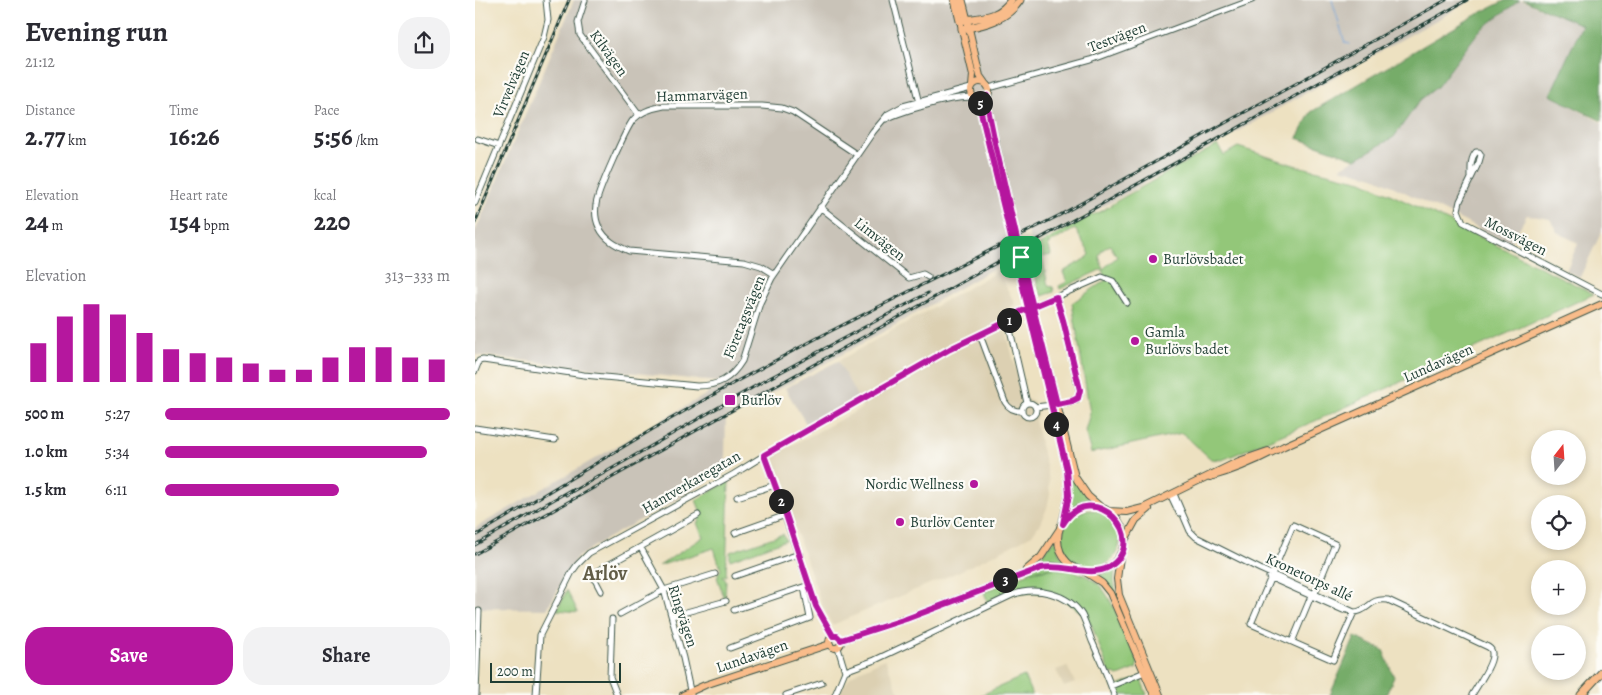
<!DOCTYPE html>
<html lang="en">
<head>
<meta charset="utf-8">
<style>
	:root { --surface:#fff; --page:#f2f2f3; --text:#2b2b33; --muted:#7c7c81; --accent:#b5179e }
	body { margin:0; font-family:Alegreya,serif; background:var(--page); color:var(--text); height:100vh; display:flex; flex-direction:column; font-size:19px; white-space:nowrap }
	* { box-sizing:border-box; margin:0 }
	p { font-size:16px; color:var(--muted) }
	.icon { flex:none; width:28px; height:28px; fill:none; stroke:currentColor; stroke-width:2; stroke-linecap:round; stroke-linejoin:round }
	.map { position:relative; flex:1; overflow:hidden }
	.side { display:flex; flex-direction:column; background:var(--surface); width:475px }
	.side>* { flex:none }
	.needle { width:32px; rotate:17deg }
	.controls { position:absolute; left:1056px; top:430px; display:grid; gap:10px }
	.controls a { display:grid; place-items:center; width:55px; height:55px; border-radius:50%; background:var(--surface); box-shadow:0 2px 8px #0003; font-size:25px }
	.scale { position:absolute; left:15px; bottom:12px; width:131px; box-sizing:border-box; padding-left:5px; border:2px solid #1f3d34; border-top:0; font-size:14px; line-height:18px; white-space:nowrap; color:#1f3d34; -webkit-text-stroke:4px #fdfcf7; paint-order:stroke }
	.pin { position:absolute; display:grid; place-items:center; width:42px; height:42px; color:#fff; margin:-21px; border-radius:10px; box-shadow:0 2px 8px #0006 }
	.km { position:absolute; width:25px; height:25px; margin:-12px; border-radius:50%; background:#222; color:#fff; font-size:14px; line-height:25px; text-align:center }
	.round { display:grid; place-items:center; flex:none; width:52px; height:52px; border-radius:20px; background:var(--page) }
	.summary { display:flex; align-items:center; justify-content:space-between; height:85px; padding:0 25px }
	h1 { font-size:28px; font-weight:600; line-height:38px }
	.stats { display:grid; grid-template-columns:repeat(3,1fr); gap:8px; height:85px; padding:5px 25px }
	.stats div { display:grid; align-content:center }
	.stats b { font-size:25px; font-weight:600 }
	.stats small { font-size:14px; font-weight:400 }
	.stats p { font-size:14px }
	.chart { height:140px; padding:10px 25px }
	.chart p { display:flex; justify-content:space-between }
	.chart svg { width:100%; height:90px; margin-top:5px; stroke:var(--accent); stroke-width:6 }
	.primary-button { display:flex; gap:10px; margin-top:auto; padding:10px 25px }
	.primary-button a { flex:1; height:58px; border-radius:20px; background:var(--accent); color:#fff; font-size:20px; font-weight:600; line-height:58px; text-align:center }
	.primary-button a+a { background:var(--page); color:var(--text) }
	ul { padding:0 25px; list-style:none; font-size:16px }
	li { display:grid; grid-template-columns:80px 60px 1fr; align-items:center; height:38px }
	li i { height:12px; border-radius:6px; background:var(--accent) }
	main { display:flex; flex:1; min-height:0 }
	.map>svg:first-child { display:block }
</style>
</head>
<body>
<main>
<section class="side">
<div class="summary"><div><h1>Evening run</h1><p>21:12</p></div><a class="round"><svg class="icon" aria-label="share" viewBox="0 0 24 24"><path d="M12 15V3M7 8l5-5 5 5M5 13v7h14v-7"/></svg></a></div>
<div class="stats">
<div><p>Distance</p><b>2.77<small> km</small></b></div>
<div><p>Time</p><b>16:26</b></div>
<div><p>Pace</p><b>5:56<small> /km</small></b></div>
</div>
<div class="stats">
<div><p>Elevation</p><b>24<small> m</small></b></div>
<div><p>Heart rate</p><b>154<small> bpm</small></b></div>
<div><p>kcal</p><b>220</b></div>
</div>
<div class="chart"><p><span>Elevation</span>313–333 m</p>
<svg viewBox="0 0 160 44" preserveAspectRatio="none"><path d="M5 44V25M15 44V12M25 44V6M35 44V11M45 44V20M55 44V28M65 44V30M75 44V32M85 44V35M95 44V38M105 44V38M115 44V32M125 44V27M135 44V27M145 44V32M155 44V33"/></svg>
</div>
<ul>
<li><b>500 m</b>5:27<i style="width:100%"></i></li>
<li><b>1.0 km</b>5:34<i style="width:92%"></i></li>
<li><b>1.5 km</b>6:11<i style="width:61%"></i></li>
</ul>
<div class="primary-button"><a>Save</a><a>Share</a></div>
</section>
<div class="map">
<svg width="1127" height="695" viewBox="0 0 1127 695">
	<rect width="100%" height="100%" fill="#fdfcf7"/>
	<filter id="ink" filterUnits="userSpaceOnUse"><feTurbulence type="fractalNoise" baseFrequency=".02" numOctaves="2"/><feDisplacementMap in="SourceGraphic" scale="10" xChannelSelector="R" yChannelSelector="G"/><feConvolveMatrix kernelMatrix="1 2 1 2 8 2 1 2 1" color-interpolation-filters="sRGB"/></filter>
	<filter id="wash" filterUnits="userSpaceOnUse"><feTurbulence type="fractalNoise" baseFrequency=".0096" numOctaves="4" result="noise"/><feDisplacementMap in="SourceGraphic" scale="20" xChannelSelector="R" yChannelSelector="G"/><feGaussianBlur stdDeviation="1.12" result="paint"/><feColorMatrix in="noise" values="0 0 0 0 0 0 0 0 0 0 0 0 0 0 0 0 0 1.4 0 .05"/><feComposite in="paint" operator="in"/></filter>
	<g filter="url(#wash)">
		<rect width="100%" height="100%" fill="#ede1c1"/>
		<path fill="#dcd0b2" d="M523 271 540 304 527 314 548 399 559 401 563 414 560 421 573 474 575 494 572 508 566 522 557 535 532 548 485 571 357 625 347 605 295 457 387 408 363 361Z
			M410 659 425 695H365L366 690 375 677 386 670Z
			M592 666 600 683 589 687 581 670Z"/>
		<path fill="#c9c3b8" d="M99 0H997L556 247 553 230 527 243 531 261 415 328 251 418 250 456 254 470 126 542 101 558 72 609 0 608V528L251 383 0 355V232Z
			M1045 0 1107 25 1075 95 1127 123V231L1105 277 1091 271 1103 243 1082 232 1075 219 1052 215 1035 244 899 177 865 168 919 137 945 100 962 87 1004 31Z
			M363 361 383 398 333 427 310 388Z"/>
		<path fill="#93c779" stroke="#598256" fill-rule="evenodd" d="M742 145 749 155 763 147 822 166 887 181 983 226 1119 294 840 421 747 460 736 459 707 433 616 453 610 431 615 413 597 303 631 280 627 269 585 289 584 286 592 282 588 272 613 257 615 254 600 229 573 244 576 255 567 257 573 286 578 287 579 292 567 296 563 288 556 255H563L561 247 617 214 618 215 627 211 642 201ZM635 245 642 257 628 269 624 256 627 250Z
			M597 473 617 503 604 505 593 511 595 474Z
			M254 481 251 576 247 577 251 580 250 600 242 577 244 576 242 574 246 570 239 548 184 566 228 537 222 523 224 521 225 510 221 500Z
			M587 539a29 29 0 1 1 58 0a29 29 0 1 1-58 0Z
			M308 534 311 540 255 560V552Z
			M581 538 584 553 594 567 553 571Z
			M640 567 639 581 641 593 669 664 638 593 620 576 630 573Z
			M578 568C593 570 611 573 622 583 637 595 654 643 663 662L661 669 643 676 634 672 617 626 609 614 579 593H537L513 603 509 592 557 572Z
			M92 590 103 612 82 610Z
			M549 676 557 695H506Z
			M665 677 672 695H644L641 687Z"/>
		<path fill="#76ac69" stroke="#4a744e" d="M1031 0H1045L1004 31 962 87 945 100 919 137 881 159 822 138 836 112 999 16Z
			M1048 0H1127V121L1075 95 1107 25Z
			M880 637 908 650 919 677 911 695H855Z"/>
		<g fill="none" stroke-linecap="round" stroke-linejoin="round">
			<path stroke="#6fa3db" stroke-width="1" d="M857 0 870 43 875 44"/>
		</g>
	</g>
	<g filter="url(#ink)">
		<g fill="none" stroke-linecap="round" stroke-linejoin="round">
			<g stroke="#3e5649" stroke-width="7">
				<path id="minor" d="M110 0 103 22 105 35 164 115
					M418 0 445 107
					M514 88 616 60 777 0
					M411 119C426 111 484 94 500 98
					M3 139 24 146
					M996 177C996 168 995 159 1001 152H1004L1006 155 1004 162 985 201 983 210 988 222 1127 294
					M0 203 69 37 73 20 71 0
					M345 207 434 278 448 274 453 277
					M299 274 286 266 269 261 154 251C142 246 130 240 124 227 121 221 120 212 121 205 122 193 151 129 158 120 166 111 178 108 189 106H287L307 108 318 112 381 154
					M581 297 588 320 605 394 601 400 582 404
					M567 303 627 277 638 281 652 303
					M533 321 552 403
					M505 335 530 402C534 409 539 411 547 411
					M0 371 4 361 8 360 109 375 222 386C243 386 256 379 267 361L285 303 297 278 398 132 413 114 428 106 496 88
					M547 410a7 7 0 1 1 14 0a7 7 0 1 1-14 0Z
					M560 407 577 405
					M0 428 80 440
					M289 455 341 606 358 636
					M699 494 715 531 721 537 785 569 879 612C896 611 892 598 913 600L1013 647C1016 649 1017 650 1017 654 1018 664 1002 686 997 695
					M696 496 704 513
					M262 497 300 485
					M260 533 311 515
					M166 548 189 590 208 658 216 695
					M260 576 324 554
					M794 577 868 610
					M126 591 117 574 223 515
					M840 593 860 544 818 525 776 624 858 660 879 612
					M259 610 331 586
					M145 614 189 590 240 574
					M197 616 251 601
					M137 619 135 677 142 695
					M817 642 837 594
					M255 648 335 618 329 587
					M370 671 400 660 537 595C560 586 593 593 607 615 611 623 614 633 617 641 625 659 633 677 639 695
					M636 686 672 671
					M1 695 4 611
					M61 695 65 635 97 572 102 565 114 553 259 474 298 450 475 349 529 323 545 312
					M311 695 347 683
					M360 695 370 671 363 648"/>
			</g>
			<g stroke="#3e5649" stroke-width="8">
				<path id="major" d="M492 20 505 76 510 83
					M486 25 498 75 497 86
					M496 91a9 9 0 1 1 18 0a9 9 0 1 1-18 0Z
					M513 96V109L535 209
					M503 100 576 400 592 470 594 495 587 524
					M569 352 600 477 613 496 628 509
					M735 477C761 470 785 459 809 446L1127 304
					M583 539a33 33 0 1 1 66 0a33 33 0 1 1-66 0Z
					M634 511 652 512 668 508 764 461 793 451
					M650 540 661 520 674 509
					M645 557 642 579 644 595 685 695
					M551 570 566 557 584 530
					M610 572 627 583 635 593 679 695
					M354 642a6 6 0 1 1 12 0a6 6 0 1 1-12 0Z
					M366 640 431 619 563 569 577 566 603 569
					M208 695 230 685 355 644"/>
			</g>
			<g stroke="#3e5649" stroke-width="9">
				<path id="highway" d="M480 0 485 21C505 17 524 19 536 0
					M487 0 492 20
					M487 29C509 25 532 20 545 0
					M1106 695 1127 672"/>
			</g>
			<use href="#minor" stroke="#fff" stroke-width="5"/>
			<use href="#major" stroke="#f9bc8a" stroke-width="6"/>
			<use href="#highway" stroke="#f9bc8a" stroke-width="7"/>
			<g stroke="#1f3d34" stroke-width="3">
				<path id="rail" d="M0 223 94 0
					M91 495 289 381 453 293
					M28 529 97 489
					M0 536 178 429 264 380 346 336 585 215 971 0
					M0 545 34 525
					M0 554 992 0"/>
			</g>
			<use href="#rail" stroke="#fdfcf7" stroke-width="1" stroke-dasharray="4" stroke-linecap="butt"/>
			<g stroke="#3e5649" stroke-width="7" stroke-linecap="butt">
				<path id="minor-bridge" d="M545 312 567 303"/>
			</g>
			<use href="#minor-bridge" stroke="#fff" stroke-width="5"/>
		</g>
	</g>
	<g fill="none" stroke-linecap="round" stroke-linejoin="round" filter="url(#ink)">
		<g stroke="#fff" stroke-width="10">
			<path id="route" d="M546 257C557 306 570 355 582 404L597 401 603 398 605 390 588 320 581 297 545 312 529 323 475 349 289 455 311 515 341 606 358 636H362L366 640 431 619 566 568C589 563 615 578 634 567 678 539 617 476 588 524L594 495 592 470 503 100 508 99 512 96 513 109 520 143 546 257"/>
		</g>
		<use href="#route" stroke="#b5179e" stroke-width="6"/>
	</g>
	<g fill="#b5179e" stroke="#fdfcf7" stroke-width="2">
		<circle cx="678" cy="259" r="5"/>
		<circle cx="660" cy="341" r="5"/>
		<rect x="249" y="394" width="12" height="12" rx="2.5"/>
		<circle cx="499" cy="484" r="5"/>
		<circle cx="425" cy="522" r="5"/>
	</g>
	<g text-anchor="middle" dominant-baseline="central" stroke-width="4.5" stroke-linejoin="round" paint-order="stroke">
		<g font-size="15" fill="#1f3d34" stroke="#fdfcf7">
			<text transform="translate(642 37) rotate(-21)">Testvägen</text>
			<text transform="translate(134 53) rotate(54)">Kilvägen</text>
			<text transform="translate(36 84) rotate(-67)">Virvelvägen</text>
			<text transform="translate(227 95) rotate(-2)">Hammarvägen</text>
			<text transform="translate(1041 236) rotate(27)">Mossvägen</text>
			<text transform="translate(405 239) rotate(38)">Limvägen</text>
			<text transform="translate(269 317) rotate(-68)">Företagsvägen</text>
			<text transform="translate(963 363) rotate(-24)">Lundavägen</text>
			<text transform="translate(216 482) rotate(-30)">Hantverkaregatan</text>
			<text transform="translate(834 577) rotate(25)">Kronetorps allé</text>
			<text transform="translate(208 616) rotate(72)">Ringvägen</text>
			<text transform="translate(277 656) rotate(-19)">Lundavägen</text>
		</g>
		<g font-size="15" fill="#1f3d34" stroke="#fdfcf7" text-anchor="start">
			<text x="688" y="259">Burlövsbadet</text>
			<text x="670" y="332">Gamla<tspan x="670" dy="17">Burlövs badet</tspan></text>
			<text x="266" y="400">Burlöv</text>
			<text x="489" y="484" text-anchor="end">Nordic Wellness</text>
			<text x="435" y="522">Burlöv Center</text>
		</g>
		<g font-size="20" font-weight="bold" fill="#625d47" stroke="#fdfcf7">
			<text x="130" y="573">Arlöv</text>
		</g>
	</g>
</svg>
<div class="controls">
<a><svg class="needle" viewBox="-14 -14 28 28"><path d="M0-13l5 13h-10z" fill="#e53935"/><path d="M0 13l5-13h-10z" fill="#7c7c81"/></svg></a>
<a><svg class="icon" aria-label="locate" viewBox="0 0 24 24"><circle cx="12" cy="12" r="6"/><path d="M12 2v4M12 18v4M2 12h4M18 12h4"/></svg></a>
<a>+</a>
<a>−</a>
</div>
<div class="scale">200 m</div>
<div class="pin" style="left:546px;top:257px;background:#1e9e55"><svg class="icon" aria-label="arrive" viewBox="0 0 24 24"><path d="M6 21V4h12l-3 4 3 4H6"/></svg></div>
<b class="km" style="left:534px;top:320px">1</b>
<b class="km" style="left:306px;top:501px">2</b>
<b class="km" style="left:530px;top:580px">3</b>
<b class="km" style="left:581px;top:424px">4</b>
<b class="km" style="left:505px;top:103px">5</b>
</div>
</main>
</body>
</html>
